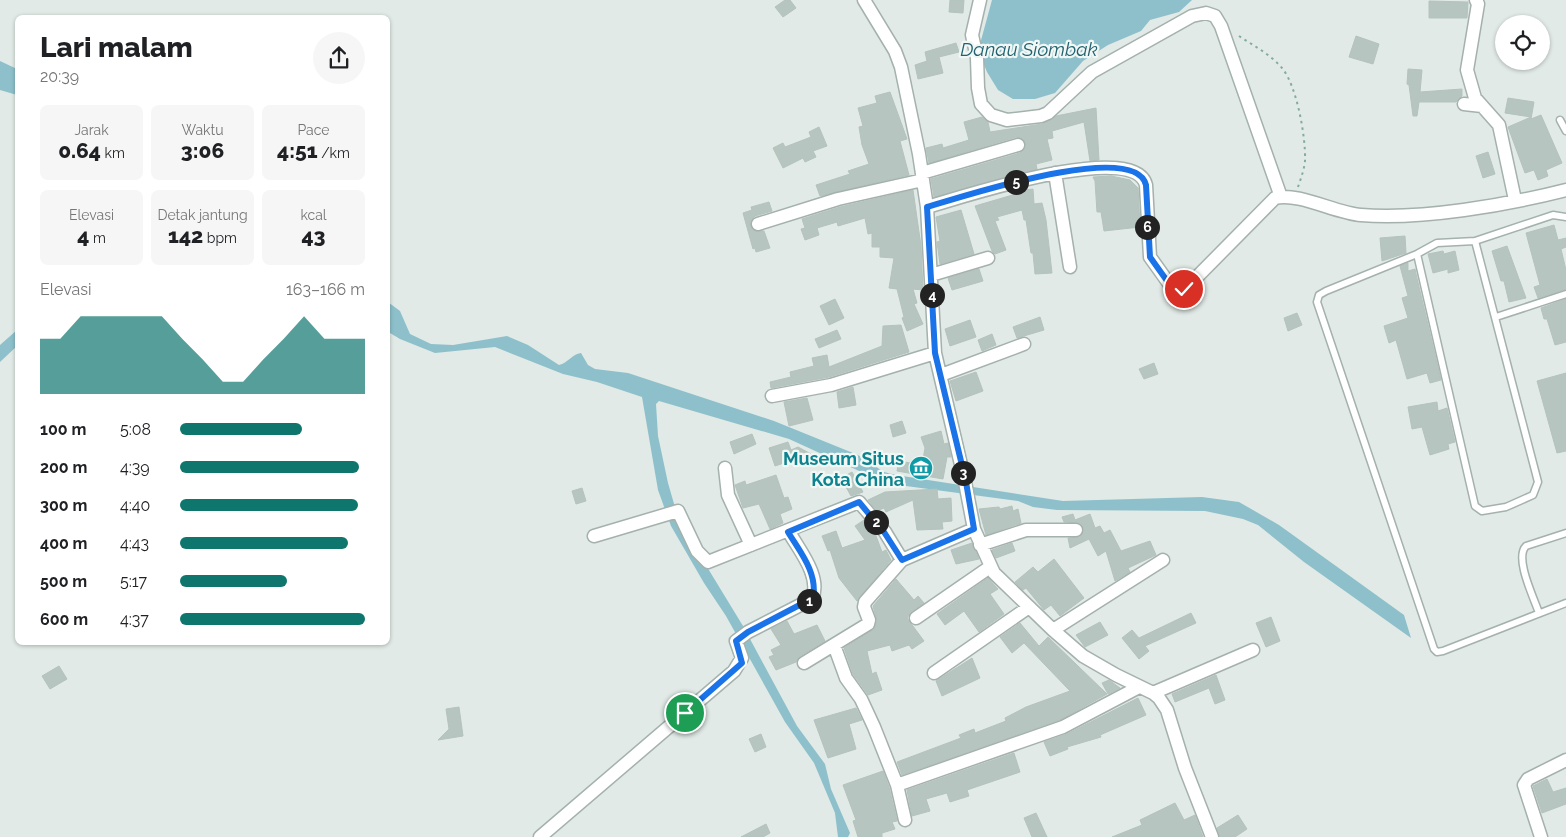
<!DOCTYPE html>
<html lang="id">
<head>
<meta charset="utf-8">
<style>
	:root { --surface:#fff; --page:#f6f6f6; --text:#202124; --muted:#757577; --accent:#0f766e }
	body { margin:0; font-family:Raleway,sans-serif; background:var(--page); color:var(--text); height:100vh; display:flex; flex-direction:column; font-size:19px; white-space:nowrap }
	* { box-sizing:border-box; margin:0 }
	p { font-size:16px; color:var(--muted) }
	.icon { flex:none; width:28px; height:28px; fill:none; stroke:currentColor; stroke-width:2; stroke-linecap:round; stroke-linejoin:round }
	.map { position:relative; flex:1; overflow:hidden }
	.drawer { position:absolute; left:15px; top:15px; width:375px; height:630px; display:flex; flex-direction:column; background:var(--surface); border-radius:8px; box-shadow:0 1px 4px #0004 }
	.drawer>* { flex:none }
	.buttons { position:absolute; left:1495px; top:15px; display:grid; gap:10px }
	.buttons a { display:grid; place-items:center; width:55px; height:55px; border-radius:50%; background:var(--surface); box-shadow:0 1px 4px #0004; font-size:25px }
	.pin { position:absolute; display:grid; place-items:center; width:42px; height:42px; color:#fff; margin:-21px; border:2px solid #fff; border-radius:50%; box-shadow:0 1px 5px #0007 }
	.km { position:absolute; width:25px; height:25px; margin:-12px; border-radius:50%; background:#222; color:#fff; font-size:14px; line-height:25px; text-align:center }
	.round { display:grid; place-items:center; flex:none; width:52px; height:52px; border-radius:26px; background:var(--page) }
	.summary { display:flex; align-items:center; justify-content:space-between; height:85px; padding:0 25px }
	h1 { font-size:28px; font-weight:800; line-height:38px }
	.figures { display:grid; grid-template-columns:repeat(3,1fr); gap:8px; height:85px; padding:5px 25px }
	.figures div { display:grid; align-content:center; border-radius:8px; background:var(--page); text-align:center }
	.figures b { font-size:21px; font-weight:800 }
	.figures small { font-size:14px; font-weight:400 }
	.figures p { font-size:14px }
	.chart { height:140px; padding:10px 25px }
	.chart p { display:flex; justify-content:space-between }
	.chart svg { width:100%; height:90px; margin-top:5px; fill:var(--accent); opacity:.7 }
	ul { padding:0 25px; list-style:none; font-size:16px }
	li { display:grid; grid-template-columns:80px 60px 1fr; align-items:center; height:38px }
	li i { height:12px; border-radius:6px; background:var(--accent) }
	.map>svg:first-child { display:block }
</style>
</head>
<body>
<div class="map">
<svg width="1566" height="837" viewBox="0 0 1566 837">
	<rect width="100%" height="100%" fill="#e1eae6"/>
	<path fill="#8dc0cb" d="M992 0H1192L1179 12 1150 20 1141 31 1108 45 1083 61 1055 93 1035 99H1013L998 90 987 72 980 55V44Z
		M0 61 17 69V95L0 90Z
		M388 302 400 311 410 334 431 344 453 345 507 336 528 345 559 365C568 363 572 354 581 353L588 365 595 369 628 373 774 421 858 455 884 472 896 475 1063 501 1202 497 1239 502 1279 525 1404 615 1411 638 1304 562 1258 525 1243 519 1205 511 1057 510 1033 507 1018 501 906 486H892L789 439 659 401 656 404 658 436 668 483 679 521 743 626 797 726 825 764 831 789 850 833 848 837H838L835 813 814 763 785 722 726 616 704 583 671 526 658 490 642 397 597 382 563 374 495 347 435 353 400 339 390 333V315Z
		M17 330V346L0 362V345Z"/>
	<path fill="#b6c5bf" stroke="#b4c3bd" d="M785 0H790L796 8 783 17 775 7Z
		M950 0H964L963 13 949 12Z
		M1429 1 1468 2 1467 18H1429Z
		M1356 36 1379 44 1373 64 1349 57Z
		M956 43 959 52 939 57 943 73 918 79 915 65 927 61 925 52Z
		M1408 69 1422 70 1420 92 1462 89V96L1456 102H1419L1417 116H1413L1409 85 1407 84Z
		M890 92 907 139 900 141 909 175 820 196 816 185 850 174 848 171 869 164 862 145 859 127 863 126 858 108 877 103 875 96Z
		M1508 98 1534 102 1531 119 1541 115 1562 163 1546 170 1548 176 1538 180 1534 170 1525 173 1508 127 1531 117 1505 113Z
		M1096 108 1099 160 1090 161 1084 122 1052 131 1053 138 1047 139 1052 160 1036 164 1037 169 934 197 931 179 1020 153 1026 147 1024 140 1016 137 929 163 926 148 942 144 943 148 969 140 964 122 982 117 988 122 990 132 1042 124 1056 116Z
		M819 127 827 146 813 151 816 157 805 162 803 158 783 168 773 148 783 143 785 147 811 137 809 132Z
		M1488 152 1495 174 1483 178 1476 156Z
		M1111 176 1130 180 1138 188 1140 227 1104 231 1101 212H1097L1095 181 1093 177Z
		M1033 189 1034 204 1042 203 1046 220 1052 273 1035 274 1033 253H1031L1026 220H1024L1022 210 997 217 999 220 995 221 1006 250 995 254 992 251 975 206 1016 194V191Z
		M913 190 921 246 923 290 913 289 917 303 914 304 923 324 907 331 902 318 904 317 897 289 889 288 894 258 880 257V247H872V233L868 234 865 218 838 226 837 222 817 228 819 235 805 240 801 229 805 228 802 219 840 207Z
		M769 202 772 211 755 216 750 222 753 230 764 231 770 248 756 252 755 248 753 249 743 213 752 210 751 207Z
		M961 210 974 254 940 264 937 242 940 241 936 217Z
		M1554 225 1558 240 1566 238V247L1561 249 1566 270V289L1538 298 1534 287 1540 285 1526 233Z
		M1405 236 1406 253 1382 261 1380 238Z
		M1507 246 1526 298 1509 302 1504 281H1501L1492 251Z
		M1443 251 1444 254 1455 251 1459 270 1448 273V269L1433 273 1428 254Z
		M1408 263V271L1415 269 1416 274 1441 380 1430 383 1427 373 1407 379 1396 340 1389 343 1384 326 1408 318 1402 298 1408 296 1400 266Z
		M979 269 983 281 952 290 948 278Z
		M835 299 844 318 829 325 820 306Z
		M1566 299V342L1555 345 1547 319H1544L1541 308Z
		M1297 313 1302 325 1288 331 1284 318Z
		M1040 317 1044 330 1017 338 1013 327Z
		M970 320 976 337 950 346 945 329Z
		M901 325 909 352 829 377 771 388 770 382 791 377 790 372 814 366 812 358 827 355 829 367 882 346 883 326Z
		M837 330 841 339 819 348 815 339Z
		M992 334 996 345 982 351 978 340Z
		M1154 363 1158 374 1144 379 1139 369Z
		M976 372 983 391 956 401 950 381Z
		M1566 373V451L1557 453 1537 381Z
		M853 387 856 405 839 408 837 392Z
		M807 398 813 420 789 426 784 402Z
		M1437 402 1438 411 1447 408 1455 442 1448 444 1449 449 1430 455 1422 427 1412 429 1408 407Z
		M902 421 906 433 893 437 890 425Z
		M941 431 944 444 948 443 951 457H947L943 479 897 471 899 461 922 465 925 448 921 437Z
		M752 434 756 444 734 454 730 442Z
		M788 442 791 450 798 447 811 454 775 466 769 448Z
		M852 472 863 492 851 496 841 478Z
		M776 475 784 498 788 497 792 509 780 514 783 523 770 529 759 504 743 508 735 485 745 481 746 485Z
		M582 488 586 501 576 504 572 491Z
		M937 489 938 499 951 498 952 521 942 522 943 529 917 530 913 500 886 512 884 508 877 511 868 500 885 492Z
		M1012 506 1013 511 1018 509 1021 523 986 535 979 509 999 507 1000 509Z
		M1073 514 1075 520 1090 514 1095 528 1100 526 1104 533 1110 530 1121 551 1150 541 1156 555 1128 568 1130 572 1115 581 1106 551 1098 556 1089 539 1070 548 1068 538 1080 537 1084 530 1080 523 1064 522 1062 517Z
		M864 520 875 533 882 552 886 550 891 560 857 601 839 578 830 550 828 551 822 536 836 531 842 548 865 540 855 526Z
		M972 543 979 559 956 564 951 550Z
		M1012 543 1015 551 996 558 992 550Z
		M1054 559 1084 598 1060 616 1051 605 1044 610 1026 588 1023 590 1015 582 1033 567 1038 572Z
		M988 578 998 589 990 594 1004 614 979 632 964 611 945 625 937 614Z
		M896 579 914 600 918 596 924 603 911 612 907 618 924 641 912 649 909 645 892 651 890 645 867 651 872 674 876 672 882 690 868 695 853 674 844 648 873 630 877 621 873 606Z
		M1191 613 1196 623 1145 646 1149 651 1139 659 1122 638 1132 630 1139 638Z
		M1271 617 1280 641 1266 647 1256 623Z
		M787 621 794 634 817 625 825 641 800 656 796 662 776 670 769 657 774 655 771 650 781 645 771 629Z
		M1100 622 1108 635 1085 647 1076 635Z
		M1020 623 1039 646 1048 637 1107 694 1060 720 902 775 897 762 961 738 959 735 974 729 975 733 1006 721 1005 718 1026 707 1070 691 1024 643 1012 653 1000 637Z
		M972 658 980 678 942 696 936 681Z
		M59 666 67 679 50 689 42 676Z
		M1216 675 1225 700 1215 704 1209 688 1175 702 1172 694Z
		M1109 680 1120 688 1108 694 1102 683Z
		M1138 698 1146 715 1100 735 1101 737 1067 747 1068 749 1050 756 1044 742 1067 734Z
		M459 707 463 736 438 740 449 729 446 709Z
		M856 708 862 720 849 724 856 749 828 758 814 720Z
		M761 734 766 747 755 752 749 739Z
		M1014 753 1020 772 967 790 969 796 950 802 947 793 926 799 930 811 912 816 907 790Z
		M883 771 889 787 897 821 892 822 895 829 882 833V837H858L853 821 856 820 843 785Z
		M1547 779 1553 792 1566 788V804L1542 813 1533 786Z
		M1175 803 1184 820 1195 815 1203 837H1112L1142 825 1140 820Z
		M1036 813 1047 837H1032L1024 818Z
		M1238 815 1247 829 1235 837H1220L1217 828Z
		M766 824 770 833 763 837H741Z"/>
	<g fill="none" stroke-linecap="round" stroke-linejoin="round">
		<g stroke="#a4b1ad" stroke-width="9">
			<path id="service" d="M1560 120 1566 131
				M1566 217 1553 215 1475 241 1437 243 1417 254 1326 291 1319 295 1317 302 1434 649 1437 652 1443 651 1566 603
				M1417 254 1475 506 1482 511 1506 507 1533 495 1538 482 1475 241
				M1496 317 1566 294
				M1539 613C1534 598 1514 558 1526 546L1566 533"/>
		</g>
		<g stroke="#a4b1ad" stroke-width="15">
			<path id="minor" d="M864 0 895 51 901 67 919 154 927 207 935 353 965 482 974 529 994 573 1053 630 1083 656 1116 675 1153 693 1159 698 1167 710 1185 768 1212 837
				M980 0 972 35 977 58 978 88 981 104 991 115 1007 120 1041 116 1048 113 1092 72 1192 16 1206 13 1215 16 1221 26 1281 197
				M1476 0 1478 4 1467 70 1475 98 1499 125 1515 200
				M1464 104 1482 106
				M922 173 1018 145
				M1055 173 1070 267
				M927 207C959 198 1135 139 1146 185L1150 257 1170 285 1180 290 1187 287 1275 198C1299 192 1335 213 1361 215 1421 220 1507 205 1566 190
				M758 224 838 199 923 180
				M931 275 988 258
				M941 375 1024 344
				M772 396 831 385 935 353
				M725 468 728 495 751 545
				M594 536 678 511 697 551 708 562 859 502 885 532 902 560
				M980 545 1026 530H1076
				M916 618 990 567
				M1053 630 1163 560
				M834 645 846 678 861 699 874 727 897 785 905 820
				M804 663 868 624 869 620 864 607 865 602 902 560 974 529
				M934 673 1029 607
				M1153 693 1253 650
				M897 785 1063 727 1139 687
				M540 837 734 671 742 658 736 641 748 632 812 599C822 577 799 550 789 532
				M1541 837 1524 785 1528 779 1566 760"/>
		</g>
		<path stroke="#84ab9f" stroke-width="2" stroke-dasharray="2.5 4" stroke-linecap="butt" d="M1239 36C1254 46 1270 54 1282 68 1297 86 1306 138 1305 161 1304 170 1301 178 1298 187"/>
		<use href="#service" stroke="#fff" stroke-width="6"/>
		<use href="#minor" stroke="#fff" stroke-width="12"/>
	</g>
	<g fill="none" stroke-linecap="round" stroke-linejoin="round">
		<g stroke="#fff" stroke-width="10">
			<path id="route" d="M685 713 742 663 736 641 748 632 813 598C818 573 800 552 788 532L859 502 884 532 902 560 974 529 966 482 935 353 927 207C959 198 1135 139 1146 185L1150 257 1170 285 1176 289H1184"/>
		</g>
		<use href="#route" stroke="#1a73e8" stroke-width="6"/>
	</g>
	<defs>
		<g id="museum-disc" transform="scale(1.25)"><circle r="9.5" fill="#0f9aa8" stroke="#f1f7f4"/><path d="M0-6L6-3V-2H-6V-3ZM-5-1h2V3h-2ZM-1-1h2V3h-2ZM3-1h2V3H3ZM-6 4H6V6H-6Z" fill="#fff"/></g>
	</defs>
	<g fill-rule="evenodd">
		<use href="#museum-disc" x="921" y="468"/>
	</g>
	<g text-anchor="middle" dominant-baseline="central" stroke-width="4.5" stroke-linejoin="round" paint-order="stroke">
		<g font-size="18" font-weight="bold" fill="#0d838f" stroke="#f1f7f4" text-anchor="end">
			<text x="904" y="458">Museum Situs<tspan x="904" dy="21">Kota China</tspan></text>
		</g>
		<g font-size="19" font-style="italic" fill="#226170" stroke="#f1f7f4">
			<text x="1029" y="49">Danau Siombak</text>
		</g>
	</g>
</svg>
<div class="buttons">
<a><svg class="icon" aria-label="locate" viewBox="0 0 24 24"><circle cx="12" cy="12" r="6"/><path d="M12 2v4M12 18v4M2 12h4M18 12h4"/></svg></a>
</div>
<div class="pin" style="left:685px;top:713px;background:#1e9e55"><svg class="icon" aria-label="arrive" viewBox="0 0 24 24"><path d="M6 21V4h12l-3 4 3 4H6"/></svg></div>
<div class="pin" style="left:1184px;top:289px;background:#d93025"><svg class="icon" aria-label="check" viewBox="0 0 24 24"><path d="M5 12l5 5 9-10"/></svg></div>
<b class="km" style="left:809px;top:601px">1</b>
<b class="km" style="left:876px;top:522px">2</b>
<b class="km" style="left:963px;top:473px">3</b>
<b class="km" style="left:932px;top:295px">4</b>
<b class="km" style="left:1016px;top:182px">5</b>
<b class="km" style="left:1147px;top:227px">6</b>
<section class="drawer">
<div class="summary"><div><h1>Lari malam</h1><p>20:39</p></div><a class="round"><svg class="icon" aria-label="share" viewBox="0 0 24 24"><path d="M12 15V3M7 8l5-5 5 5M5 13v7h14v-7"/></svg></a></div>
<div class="figures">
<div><p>Jarak</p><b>0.64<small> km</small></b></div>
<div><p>Waktu</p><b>3:06</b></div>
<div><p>Pace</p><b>4:51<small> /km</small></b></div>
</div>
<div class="figures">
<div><p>Elevasi</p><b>4<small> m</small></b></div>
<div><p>Detak jantung</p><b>142<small> bpm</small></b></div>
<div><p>kcal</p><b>43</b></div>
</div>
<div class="chart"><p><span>Elevasi</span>163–166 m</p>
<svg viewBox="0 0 160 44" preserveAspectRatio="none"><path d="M0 44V17L10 17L20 6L30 6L40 6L50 6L60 6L70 17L80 27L90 38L100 38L110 27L120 17L130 6L140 17L150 17L160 17V44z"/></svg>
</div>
<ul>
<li><b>100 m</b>5:08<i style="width:66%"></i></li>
<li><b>200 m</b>4:39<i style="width:97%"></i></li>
<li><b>300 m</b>4:40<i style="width:96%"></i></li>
<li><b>400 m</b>4:43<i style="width:91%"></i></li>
<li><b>500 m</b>5:17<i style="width:58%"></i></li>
<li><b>600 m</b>4:37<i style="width:100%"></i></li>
</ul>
</section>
</div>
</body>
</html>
